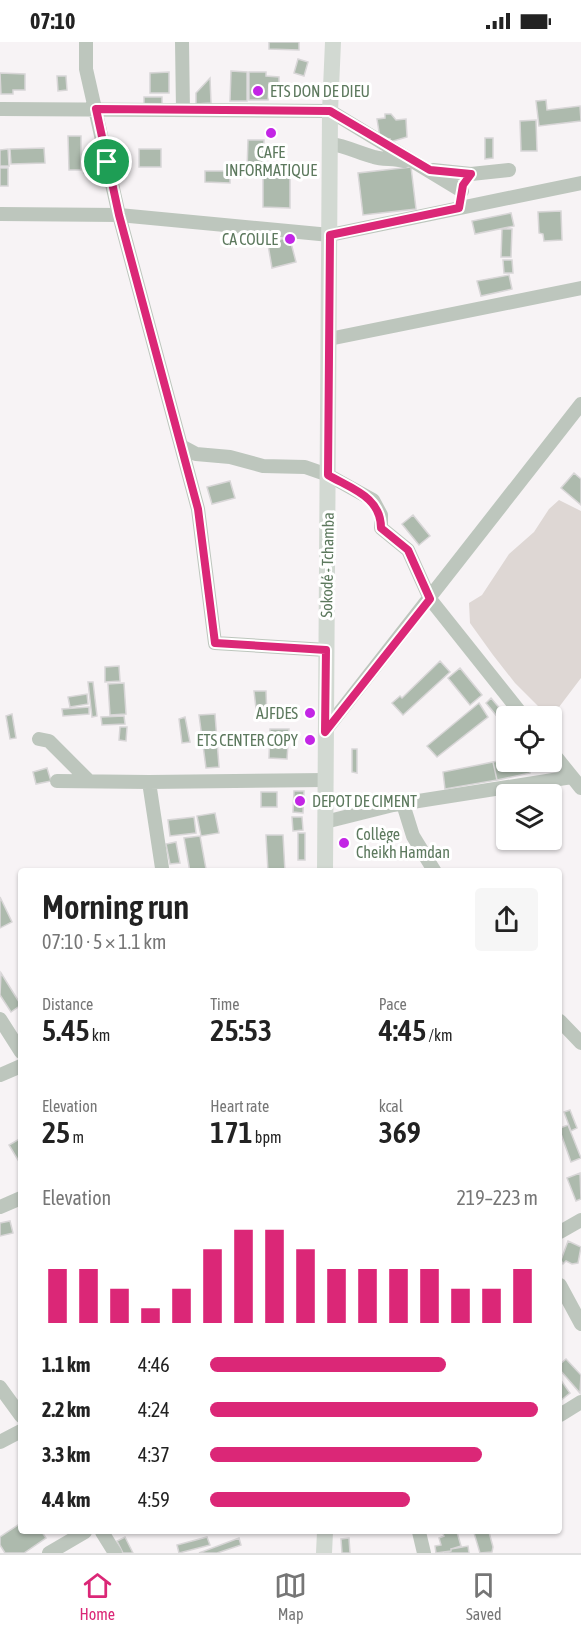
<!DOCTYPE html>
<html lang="en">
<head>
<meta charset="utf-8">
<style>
	:root { --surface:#fff; --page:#f6f6f6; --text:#222; --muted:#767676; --line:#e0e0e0; --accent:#db2777 }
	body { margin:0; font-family:"Asap Condensed",sans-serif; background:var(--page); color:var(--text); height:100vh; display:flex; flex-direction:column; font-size:22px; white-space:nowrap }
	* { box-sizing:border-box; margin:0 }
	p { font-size:20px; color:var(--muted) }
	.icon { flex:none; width:33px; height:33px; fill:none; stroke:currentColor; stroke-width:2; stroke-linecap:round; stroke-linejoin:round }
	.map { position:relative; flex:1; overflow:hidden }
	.details { position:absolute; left:18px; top:826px; width:544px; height:666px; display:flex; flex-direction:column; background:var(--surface); border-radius:6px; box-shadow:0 2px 4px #0004 }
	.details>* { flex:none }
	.fabs { position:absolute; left:496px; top:664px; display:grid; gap:12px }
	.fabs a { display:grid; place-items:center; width:66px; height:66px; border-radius:6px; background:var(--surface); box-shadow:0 2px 4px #0004; font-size:30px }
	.pin { position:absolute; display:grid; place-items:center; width:51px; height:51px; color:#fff; margin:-26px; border:3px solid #fff; border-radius:50%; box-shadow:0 2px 6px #0007 }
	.round { display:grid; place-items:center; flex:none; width:63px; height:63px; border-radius:6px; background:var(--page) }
	.headline { display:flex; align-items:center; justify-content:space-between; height:102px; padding:0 24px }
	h1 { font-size:33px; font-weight:600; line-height:45px }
	.figures { display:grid; grid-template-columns:repeat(3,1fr); gap:9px; height:102px; padding:6px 24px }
	.figures div { display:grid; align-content:center }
	.figures b { font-size:30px; font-weight:600 }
	.figures small { font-size:16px; font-weight:400 }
	.figures p { font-size:16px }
	.chart { height:168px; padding:12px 24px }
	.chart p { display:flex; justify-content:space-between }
	.chart svg { width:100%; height:108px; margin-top:6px; stroke:var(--accent); stroke-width:6 }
	ul { padding:0 24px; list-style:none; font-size:20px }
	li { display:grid; grid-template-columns:96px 72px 1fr; align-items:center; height:45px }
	li i { height:15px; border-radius:8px; background:var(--accent) }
	.status { display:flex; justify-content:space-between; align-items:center; height:42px; padding:0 30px; background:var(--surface); direction:ltr }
	.status svg { height:16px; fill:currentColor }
	.tab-bar { display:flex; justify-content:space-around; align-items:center; height:84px; border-top:2px solid var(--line); background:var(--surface); font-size:16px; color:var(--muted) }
	.tab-bar a { display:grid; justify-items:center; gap:3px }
	.tab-bar .active { color:var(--accent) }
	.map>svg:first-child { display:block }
</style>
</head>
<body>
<div class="status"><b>07:10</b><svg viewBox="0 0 49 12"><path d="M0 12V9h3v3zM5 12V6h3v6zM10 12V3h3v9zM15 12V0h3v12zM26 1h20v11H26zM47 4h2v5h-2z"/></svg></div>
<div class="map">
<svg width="581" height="1511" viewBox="0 0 581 1511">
	<rect width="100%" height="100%" fill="#f7f3f5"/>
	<path fill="#ded7d4" d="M559 458 581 469V636L556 669 548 674 515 641 493 613 470 581 469 561 482 553 509 512 534 490 549 467Z"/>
	<path fill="#adbaad" stroke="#d8d6d7" stroke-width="1.5" d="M269 0H299V8L269 7Z
		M298 17 308 20 304 34 294 31Z
		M231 29 247 30V59H230Z
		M169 30V51H150V31Z
		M249 30H266V34L279 35V41H269L268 58H249Z
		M0 31 25 32V48H13V52H1Z
		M57 34H66L67 48 58 49Z
		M210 36 211 61 196 62V51Z
		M144 55H162V65H144Z
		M546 58 547 68 580 64 581 79 539 84 536 59Z
		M385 72H391L396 78 406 77 407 95 390 100V97L380 96 377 77 385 76Z
		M536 78 537 109H521L520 79Z
		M68 94H81V128H69Z
		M485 96H493V116L485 117Z
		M248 98H264L263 128H247Z
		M44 106 45 121 11 122 10 107Z
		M8 107 9 124H0V108Z
		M139 107H161V125H139Z
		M84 125H103V131H84Z
		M411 125 416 167 363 173 358 131Z
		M0 126H8V144H0Z
		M205 129H230V141L205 140Z
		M263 131 290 132V166L263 165Z
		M561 169 562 198 544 199 543 192 539 191 538 170Z
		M511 171 514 184 475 192 472 179Z
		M502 187H512L511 215H501Z
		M267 197H290L296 220 272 226Z
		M503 218H512L513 231H504Z
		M509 233 512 247 481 254 477 239Z
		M574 431 581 437V463L561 446Z
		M230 439 235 456 212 462 207 445Z
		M413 473 430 494 419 503 402 482Z
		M440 619 450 630 403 673 392 661 400 654 402 656Z
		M119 624 120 639 105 640V625Z
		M460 626 482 653 470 663 448 636Z
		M88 640H93L97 674 92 675Z
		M124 641 126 672 110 673 108 642Z
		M254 649H266L267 676 257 675Z
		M87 652 88 662 70 665 68 655Z
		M491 656 507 675 505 684 486 661Z
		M479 661 488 675 437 715 427 704Z
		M89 665V672L63 674 62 667Z
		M12 672 16 696 10 697 6 674Z
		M215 672 219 725 206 726 199 673Z
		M124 674 125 682 102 683 101 675Z
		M185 675 190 700 182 701 179 677Z
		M120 685H127L126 699 119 698Z
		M270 687H289L287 717 269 716Z
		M352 707H357V731L352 730Z
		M507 717V720H527L530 731 497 738 493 720Z
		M493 720 497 738 445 747 443 730Z
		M47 726 51 739 36 742 33 730Z
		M294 749H304L303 771 293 770Z
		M261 750H277V765H261Z
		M215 771 219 791 201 794 197 774Z
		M194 775 196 791 170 794 168 778Z
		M292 775H302L303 788 293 789Z
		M298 791H305V818H298Z
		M266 793H283L285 830H268Z
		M200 794 206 827 190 830 184 796Z
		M176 800 180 821 170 822 166 802Z
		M0 855 12 880 0 886Z
		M1 931 21 963 11 970 0 953Z
		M570 1068 577 1086 571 1089 564 1070Z
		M568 1083 581 1116 571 1120 560 1089V1086Z
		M21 1096V1123L9 1103Z
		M580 1131 581 1157 576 1159 567 1136Z
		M10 1179 13 1191 0 1194V1181Z
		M568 1199 581 1205 578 1221 572 1222 566 1219 563 1222 561 1218Z
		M566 1317 581 1333 580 1351 560 1328V1322Z
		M560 1337 570 1351 560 1359Z
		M21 1481V1490H42L46 1496 24 1511H5L0 1503V1495Z
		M442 1490H457L461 1504 451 1507V1509L436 1511 435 1504 441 1503 439 1496 444 1494Z
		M489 1490 493 1505 492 1510 480 1511 474 1491Z
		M125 1495 133 1511H123L117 1499Z
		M207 1495 210 1503 179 1511 177 1503Z
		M239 1496 241 1503 217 1511H199Z
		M349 1496 350 1511H342L341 1497Z
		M468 1504 469 1511H444L451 1509V1507Z"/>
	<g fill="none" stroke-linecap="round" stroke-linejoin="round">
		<path stroke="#bdc6bd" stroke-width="14" d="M86 0V27L119 173 198 467 215 601 326 608
			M182 0 183 68
			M0 67 330 69 462 149
			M331 102C346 104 359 111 374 115 383 118 394 116 404 119
			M433 128 471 132 509 128
			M0 172 119 173 330 193 581 141
			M329 297 581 246
			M181 404 196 412 230 415 263 424 305 425 328 433 373 458 381 473V486L408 508 430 557 524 675
			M325 689 581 362
			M39 697 49 699 88 738
			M552 710 581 746
			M57 739 149 740
			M403 762 413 794 435 830
			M325 780 393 763 572 735
			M162 826 149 740 325 738
			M0 977 21 1010
			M560 979 581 1001
			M0 1033 21 1024
			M0 1165 21 1156
			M560 1190 581 1178
			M560 1243 581 1282
			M0 1345 21 1374
			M560 1373 581 1360
			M0 1400 21 1389
			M102 1490 115 1511
			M419 1490 424 1511
			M49 1511 85 1490"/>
		<path stroke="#d2d9d2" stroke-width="16" d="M325 830 330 69 333 0
			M324 1511 325 1490"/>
	</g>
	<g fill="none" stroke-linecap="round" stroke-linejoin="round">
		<g stroke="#fff" stroke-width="12">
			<path id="route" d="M96 67 330 69 430 128 471 132 463 143 459 166 330 193 328 433C352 447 381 455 381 486L408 508 430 557 325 690 326 608 215 601 198 467 119 173Z"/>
		</g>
		<use href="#route" stroke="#db2777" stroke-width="8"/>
	</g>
	<g fill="#c325e5" stroke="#fff" stroke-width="2">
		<circle cx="258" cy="49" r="6"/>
		<circle cx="271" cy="91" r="6"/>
		<circle cx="290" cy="197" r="6"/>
		<circle cx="310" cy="671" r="6"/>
		<circle cx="310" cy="698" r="6"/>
		<circle cx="300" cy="759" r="6"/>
		<circle cx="344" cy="801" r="6"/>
	</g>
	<g text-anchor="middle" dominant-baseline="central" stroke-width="6" stroke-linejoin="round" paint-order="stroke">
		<g font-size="16" fill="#5d795e" stroke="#fff" text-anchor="start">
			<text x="270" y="49">ETS DON DE DIEU</text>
			<text x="271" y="110" text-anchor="middle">CAFE<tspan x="271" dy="18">INFORMATIQUE</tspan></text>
			<text x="278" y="197" text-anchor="end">CA COULE</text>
			<text x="298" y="671" text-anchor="end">AJFDES</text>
			<text x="298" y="698" text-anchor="end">ETS CENTER COPY</text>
			<text x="312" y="759">DEPOT DE CIMENT</text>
			<text x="356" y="792">Collège<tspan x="356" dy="18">Cheikh Hamdan</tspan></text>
		</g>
		<g font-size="16" fill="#5d795e" stroke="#fff">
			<text transform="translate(327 523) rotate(-89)">Sokodé - Tchamba</text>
		</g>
	</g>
</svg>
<div class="fabs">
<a><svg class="icon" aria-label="locate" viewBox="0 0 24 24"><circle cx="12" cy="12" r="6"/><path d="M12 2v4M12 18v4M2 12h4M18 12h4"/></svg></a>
<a><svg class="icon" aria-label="layers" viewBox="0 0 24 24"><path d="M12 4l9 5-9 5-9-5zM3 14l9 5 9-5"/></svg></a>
</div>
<div class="pin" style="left:107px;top:120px;background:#1e9e55"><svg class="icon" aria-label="arrive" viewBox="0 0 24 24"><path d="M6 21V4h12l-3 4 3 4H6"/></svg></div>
<section class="details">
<div class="headline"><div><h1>Morning run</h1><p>07:10 · 5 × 1.1 km</p></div><a class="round"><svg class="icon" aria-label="share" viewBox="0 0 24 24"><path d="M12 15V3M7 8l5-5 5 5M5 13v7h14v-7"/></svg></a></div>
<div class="figures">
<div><p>Distance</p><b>5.45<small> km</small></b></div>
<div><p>Time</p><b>25:53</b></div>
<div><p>Pace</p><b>4:45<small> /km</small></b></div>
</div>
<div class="figures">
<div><p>Elevation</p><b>25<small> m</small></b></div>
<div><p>Heart rate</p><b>171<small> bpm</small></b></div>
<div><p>kcal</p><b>369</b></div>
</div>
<div class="chart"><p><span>Elevation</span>219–223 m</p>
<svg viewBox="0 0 160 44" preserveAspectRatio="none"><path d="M5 44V22M15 44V22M25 44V30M35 44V38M45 44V30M55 44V14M65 44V6M75 44V6M85 44V14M95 44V22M105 44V22M115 44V22M125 44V22M135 44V30M145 44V30M155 44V22"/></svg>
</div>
<ul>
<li><b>1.1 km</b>4:46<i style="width:72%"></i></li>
<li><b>2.2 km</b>4:24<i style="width:100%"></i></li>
<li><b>3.3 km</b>4:37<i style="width:83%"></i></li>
<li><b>4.4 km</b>4:59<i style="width:61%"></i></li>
</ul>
</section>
</div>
<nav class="tab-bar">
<a class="active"><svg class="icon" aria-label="home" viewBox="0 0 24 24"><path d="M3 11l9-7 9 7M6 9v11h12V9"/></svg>Home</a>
<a><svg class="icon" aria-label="map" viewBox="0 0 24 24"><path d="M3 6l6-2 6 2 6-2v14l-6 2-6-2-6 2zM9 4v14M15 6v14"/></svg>Map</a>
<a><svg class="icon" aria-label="saved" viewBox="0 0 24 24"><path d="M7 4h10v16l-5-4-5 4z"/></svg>Saved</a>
</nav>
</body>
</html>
